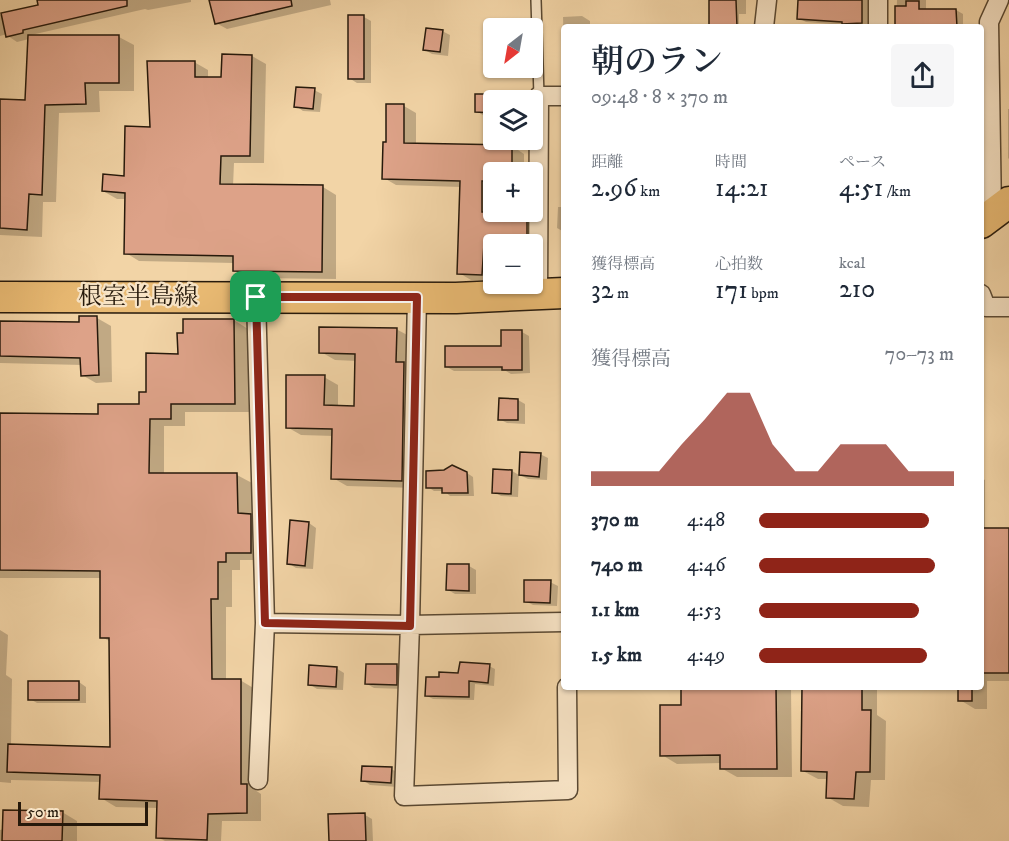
<!DOCTYPE html>
<html lang="ja">
<head>
<meta charset="utf-8">
<style>
	:root { --surface:#fff; --page:#f6f6f7; --text:#1f2937; --muted:#747a83; --accent:#8f2418 }
	body { margin:0; font-family:"IM FELL DW Pica","Noto Serif JP",serif; background:var(--page); color:var(--text); height:100vh; display:flex; flex-direction:column; font-size:22px; white-space:nowrap }
	* { box-sizing:border-box; margin:0 }
	p { font-size:20px; color:var(--muted) }
	.icon { flex:none; width:33px; height:33px; fill:none; stroke:currentColor; stroke-width:2; stroke-linecap:round; stroke-linejoin:round }
	.map { position:relative; flex:1; overflow:hidden }
	.sheet { position:absolute; left:561px; top:24px; width:423px; height:666px; display:flex; flex-direction:column; background:var(--surface); border-radius:6px; box-shadow:0 2px 4px #0004 }
	.sheet>* { flex:none }
	.needle { width:39px; rotate:211deg }
	.buttons { position:absolute; left:483px; top:18px; display:grid; gap:12px }
	.buttons a { display:grid; place-items:center; width:60px; height:60px; border-radius:6px; background:var(--surface); box-shadow:0 2px 4px #0004; font-size:30px }
	.scale { position:absolute; left:18px; bottom:15px; width:130px; box-sizing:border-box; padding-left:6px; border:3px solid #26190b; border-top:0; font-size:16px; line-height:21px; white-space:nowrap; color:#26190b; -webkit-text-stroke:4px #f7e3c5; paint-order:stroke }
	.pin { position:absolute; display:grid; place-items:center; width:51px; height:51px; color:#fff; margin:-26px; border-radius:12px; box-shadow:0 3px 9px #0006 }
	.round { display:grid; place-items:center; flex:none; width:63px; height:63px; border-radius:6px; background:var(--page) }
	.headline { display:flex; align-items:center; justify-content:space-between; height:102px; padding:0 30px }
	h1 { font-size:33px; font-weight:600; line-height:45px }
	.figures { display:grid; grid-template-columns:repeat(3,1fr); gap:9px; height:102px; padding:6px 30px }
	.figures div { display:grid; align-content:center }
	.figures b { font-size:26px; font-weight:600 }
	.figures small { font-size:16px; font-weight:400 }
	.figures p { font-size:16px }
	.chart { height:168px; padding:12px 30px }
	.chart p { display:flex; justify-content:space-between }
	.chart svg { width:100%; height:108px; margin-top:6px; fill:var(--accent); opacity:.7 }
	ul { padding:0 30px; list-style:none; font-size:20px }
	li { display:grid; grid-template-columns:96px 72px 1fr; align-items:center; height:45px }
	li i { height:15px; border-radius:8px; background:var(--accent) }
	.map>svg:first-child { display:block }
</style>
</head>
<body>
<div class="map">
<svg width="1009" height="841" viewBox="0 0 1009 841">
	<rect width="100%" height="100%" fill="#f2d4a6"/>
	<filter id="stains"><feTurbulence type="fractalNoise" baseFrequency=".00333" numOctaves="4"/><feColorMatrix values="0 0 0 0 .2 0 0 0 0 .09 0 0 0 0 .02 0 0 0 .5 -.17"/></filter>
	<radialGradient id="worn" r=".72"><stop offset=".6" stop-color="#630" stop-opacity="0"/><stop offset="1" stop-color="#630" stop-opacity=".3"/></radialGradient>
	<path fill="#0003" d="M45 0H191V2L148 10 145 9 31 35 119 37 134 45V91H99L100 112 59 113 56 202H43L42 237 0 235V100L27 101 29 39 17 42 8 36 7 34 0 36V15L40 6Z
		M215 0H330L331 5 227 29 216 23Z
		M710 0H746V14H739V27H710Z
		M800 0H869V27L806 22 798 18Z
		M897 0H926V10H956L963 14V27H896Z
		M582 16 590 21V27H564V51L563 17Z
		M364 17 371 21V83H357L349 78Z
		M442 31 450 35 448 56 432 54 425 50Z
		M252 56 266 64 264 163H234L233 186 323 187 336 195V279L248 278 234 270V263L139 261 126 253 127 199H117L103 191 125 177 152 128 194 62 208 70V79H223Z
		M314 90 322 94 320 112 303 111 296 106Z
		M477 95 524 97 531 100H494V116H484L477 111Z
		M388 106H404L416 113V145L512 146 524 154V172H494V212H532V244H494V280H471L459 273 461 187 396 185 384 178 388 144Z
		M1008 109H1009V159L1008 158Z
		M564 160V232L557 228 558 207H561Z
		M97 318 111 326 112 382 96 383 82 375V365L0 363V322L81 324Z
		M234 320 248 329 249 412H185V426H164V474L237 475 252 483V516L265 524 266 560H240V570H232V607H226V681L240 680 255 689V790L261 794V821H222L221 841H165L157 837 158 808 116 807 101 798V782L11 780V783L0 782V630L8 635 6 675 12 679 11 746 111 749V642L102 637V578H0V415L100 416 140 405 179 355Z
		M396 329 411 337 416 488 347 486 333 478 334 436 301 435 287 427 324 377 338 385V407H355L357 361 335 360 321 352Z
		M522 332 529 336 530 373 511 374 506 371H454L447 367 503 347Z
		M518 400 525 404V424L507 423 499 419Z
		M540 454 548 458 547 480 528 479 520 475Z
		M512 471 519 475 518 497 501 496 494 492Z
		M467 473 473 477 474 496H450L444 491H434L428 487Z
		M981 478 985 480V530H1009V681H987V709H975L960 700V687H981Z
		M309 523 316 528 313 569 296 568 288 563Z
		M469 566 476 570V594H455L448 590Z
		M550 582 558 586 557 606 533 605 525 601Z
		M397 666 404 670V689L374 688 367 684Z
		M489 666 495 669 494 686 475 684 474 700 433 699 427 696 440 679Z
		M336 668 344 673 343 690 317 689 309 684Z
		M79 682 86 687V703H37L30 699Z
		M682 687H791L792 777H737L721 768V763L677 764 662 755 683 706Z
		M804 687H877V715L886 721 885 780H871L869 807 843 806 827 797 828 779H818L803 771Z
		M391 769 399 773 398 787 370 785 363 780Z
		M62 812 77 821V841H0V830Z
		M365 815 372 819 373 841H330Z"/>
	<path fill="#dda288" stroke="#26190b" stroke-width="1.5" d="M37 0H127V6L23 30V33L6 37 1 13 38 5Z
		M209 0H291L292 6 215 24Z
		M709 0H736L737 27H709Z
		M798 0H862V23L842 24V22L797 19Z
		M906 1H919V9H956L957 27H895V6H906Z
		M348 15H364V79H348Z
		M426 28 443 30 440 52 423 50Z
		M28 35H119V83H85L86 104 45 105 42 195 29 194 27 230 0 228V99L25 100Z
		M222 54 252 55 250 156H221L220 184 323 185 322 272 233 271V256L124 254 125 193 102 191 103 174 124 176 125 126 150 127 147 61H195V77H221Z
		M296 87 315 88 313 109 294 107Z
		M475 94H494V113L475 112Z
		M386 104H404V143L512 145V172H494V181H482V212H527V244H484L482 275 457 274 460 181 382 179 383 142H386Z
		M79 316H97L99 375 81 376 80 358 0 356V321L79 322Z
		M183 319H234L235 404H171V419H150L149 473H237L238 513 251 514V553H226V562H218V599H211L212 679H241V784H247V813L208 814 207 840 156 838 157 801 99 799 100 775 7 772 8 744 110 747 109 638H100V571L0 570V413L98 414V404H139V392H146V353L178 354 177 333H183Z
		M319 327 397 328 396 362H404L402 481 331 479 332 429 286 428V375H325L324 405 354 406 355 354 319 353Z
		M501 330H522V370H502V367H445V346H501Z
		M499 398 518 399V420H498Z
		M520 452 541 453 539 477 519 475Z
		M452 465 467 472 468 493H442V488H426V471L444 470Z
		M493 469 512 470 511 494 492 493Z
		M290 520 309 522 305 566 287 564Z
		M981 528H1009V673H981Z
		M447 564H469V591L446 590Z
		M524 580H551L550 603 524 602Z
		M460 662 490 664 488 683 469 681V697L425 696 426 677H439V672L458 673Z
		M366 664H397V685L365 684Z
		M309 665 337 667 336 687 308 685Z
		M28 681H79V700H28Z
		M681 687H776L777 769H720V755L660 756V705H681Z
		M802 687H862V710H871L870 772H856L854 799 826 798 827 772 801 771Z
		M958 687H972V701H958Z
		M362 766 392 767 391 783 361 781Z
		M3 810 63 811 62 841H2Z
		M365 813 366 841H329L328 814Z"/>
	<g fill="none" stroke-linecap="round" stroke-linejoin="round">
		<g stroke="#594832" stroke-width="12">
			<path id="service" d="M536 0 539 96"/>
		</g>
		<g stroke="#594832" stroke-width="21">
			<path id="minor" d="M878 0V27
				M764 27 767 0
				M992 214 989 22 999 0
				M538 294 539 96H564
				M981 294 986 307H1009
				M256 297 265 623 258 780
				M417 298 410 625 404 796 568 790 567 687
				M265 623 410 625 564 622"/>
		</g>
		<g stroke="#26190b" stroke-width="33">
			<path id="primary" d="M981 223 1009 202
				M0 297 456 298 564 293"/>
		</g>
		<use href="#service" stroke="#f7e3c5" stroke-width="9"/>
		<use href="#minor" stroke="#f7e3c5" stroke-width="18"/>
		<use href="#primary" stroke="#e9ba73" stroke-width="30"/>
	</g>
	<g fill="none" stroke-linecap="round" stroke-linejoin="round">
		<g stroke="#fff" stroke-width="12">
			<path id="route" d="M256 297H417L410 626 265 623Z"/>
		</g>
		<use href="#route" stroke="#8f2418" stroke-width="8"/>
	</g>
	<g text-anchor="middle" dominant-baseline="central" stroke-width="4.5" stroke-linejoin="round" paint-order="stroke">
		<g font-size="24" fill="#26190b" stroke="#f7e3c5">
			<text x="138" y="297">根室半島線</text>
		</g>
	</g>
	<rect width="100%" height="100%" filter="url(#stains)"/>
	<rect width="100%" height="100%" fill="url(#worn)"/>
</svg>
<div class="buttons">
<a><svg class="needle" viewBox="-14 -14 28 28"><path d="M0-13l5 13h-10z" fill="#e53935"/><path d="M0 13l5-13h-10z" fill="#747a83"/></svg></a>
<a><svg class="icon" aria-label="layers" viewBox="0 0 24 24"><path d="M12 4l9 5-9 5-9-5zM3 14l9 5 9-5"/></svg></a>
<a>+</a>
<a>−</a>
</div>
<div class="scale">50 m</div>
<div class="pin" style="left:256px;top:297px;background:#1e9e55"><svg class="icon" aria-label="arrive" viewBox="0 0 24 24"><path d="M6 21V4h12l-3 4 3 4H6"/></svg></div>
<section class="sheet">
<div class="headline"><div><h1>朝のラン</h1><p>09:48 · 8 × 370 m</p></div><a class="round"><svg class="icon" aria-label="share" viewBox="0 0 24 24"><path d="M12 15V3M7 8l5-5 5 5M5 13v7h14v-7"/></svg></a></div>
<div class="figures">
<div><p>距離</p><b>2.96<small> km</small></b></div>
<div><p>時間</p><b>14:21</b></div>
<div><p>ペース</p><b>4:51<small> /km</small></b></div>
</div>
<div class="figures">
<div><p>獲得標高</p><b>32<small> m</small></b></div>
<div><p>心拍数</p><b>171<small> bpm</small></b></div>
<div><p>kcal</p><b>210</b></div>
</div>
<div class="chart"><p><span>獲得標高</span>70–73 m</p>
<svg viewBox="0 0 160 44" preserveAspectRatio="none"><path d="M0 44V38L10 38L20 38L30 38L40 27L50 17L60 6L70 6L80 27L90 38L100 38L110 27L120 27L130 27L140 38L150 38L160 38V44z"/></svg>
</div>
<ul>
<li><b>370 m</b>4:48<i style="width:87%"></i></li>
<li><b>740 m</b>4:46<i style="width:90%"></i></li>
<li><b>1.1 km</b>4:53<i style="width:82%"></i></li>
<li><b>1.5 km</b>4:49<i style="width:86%"></i></li>
</ul>
</section>
</div>
</body>
</html>
